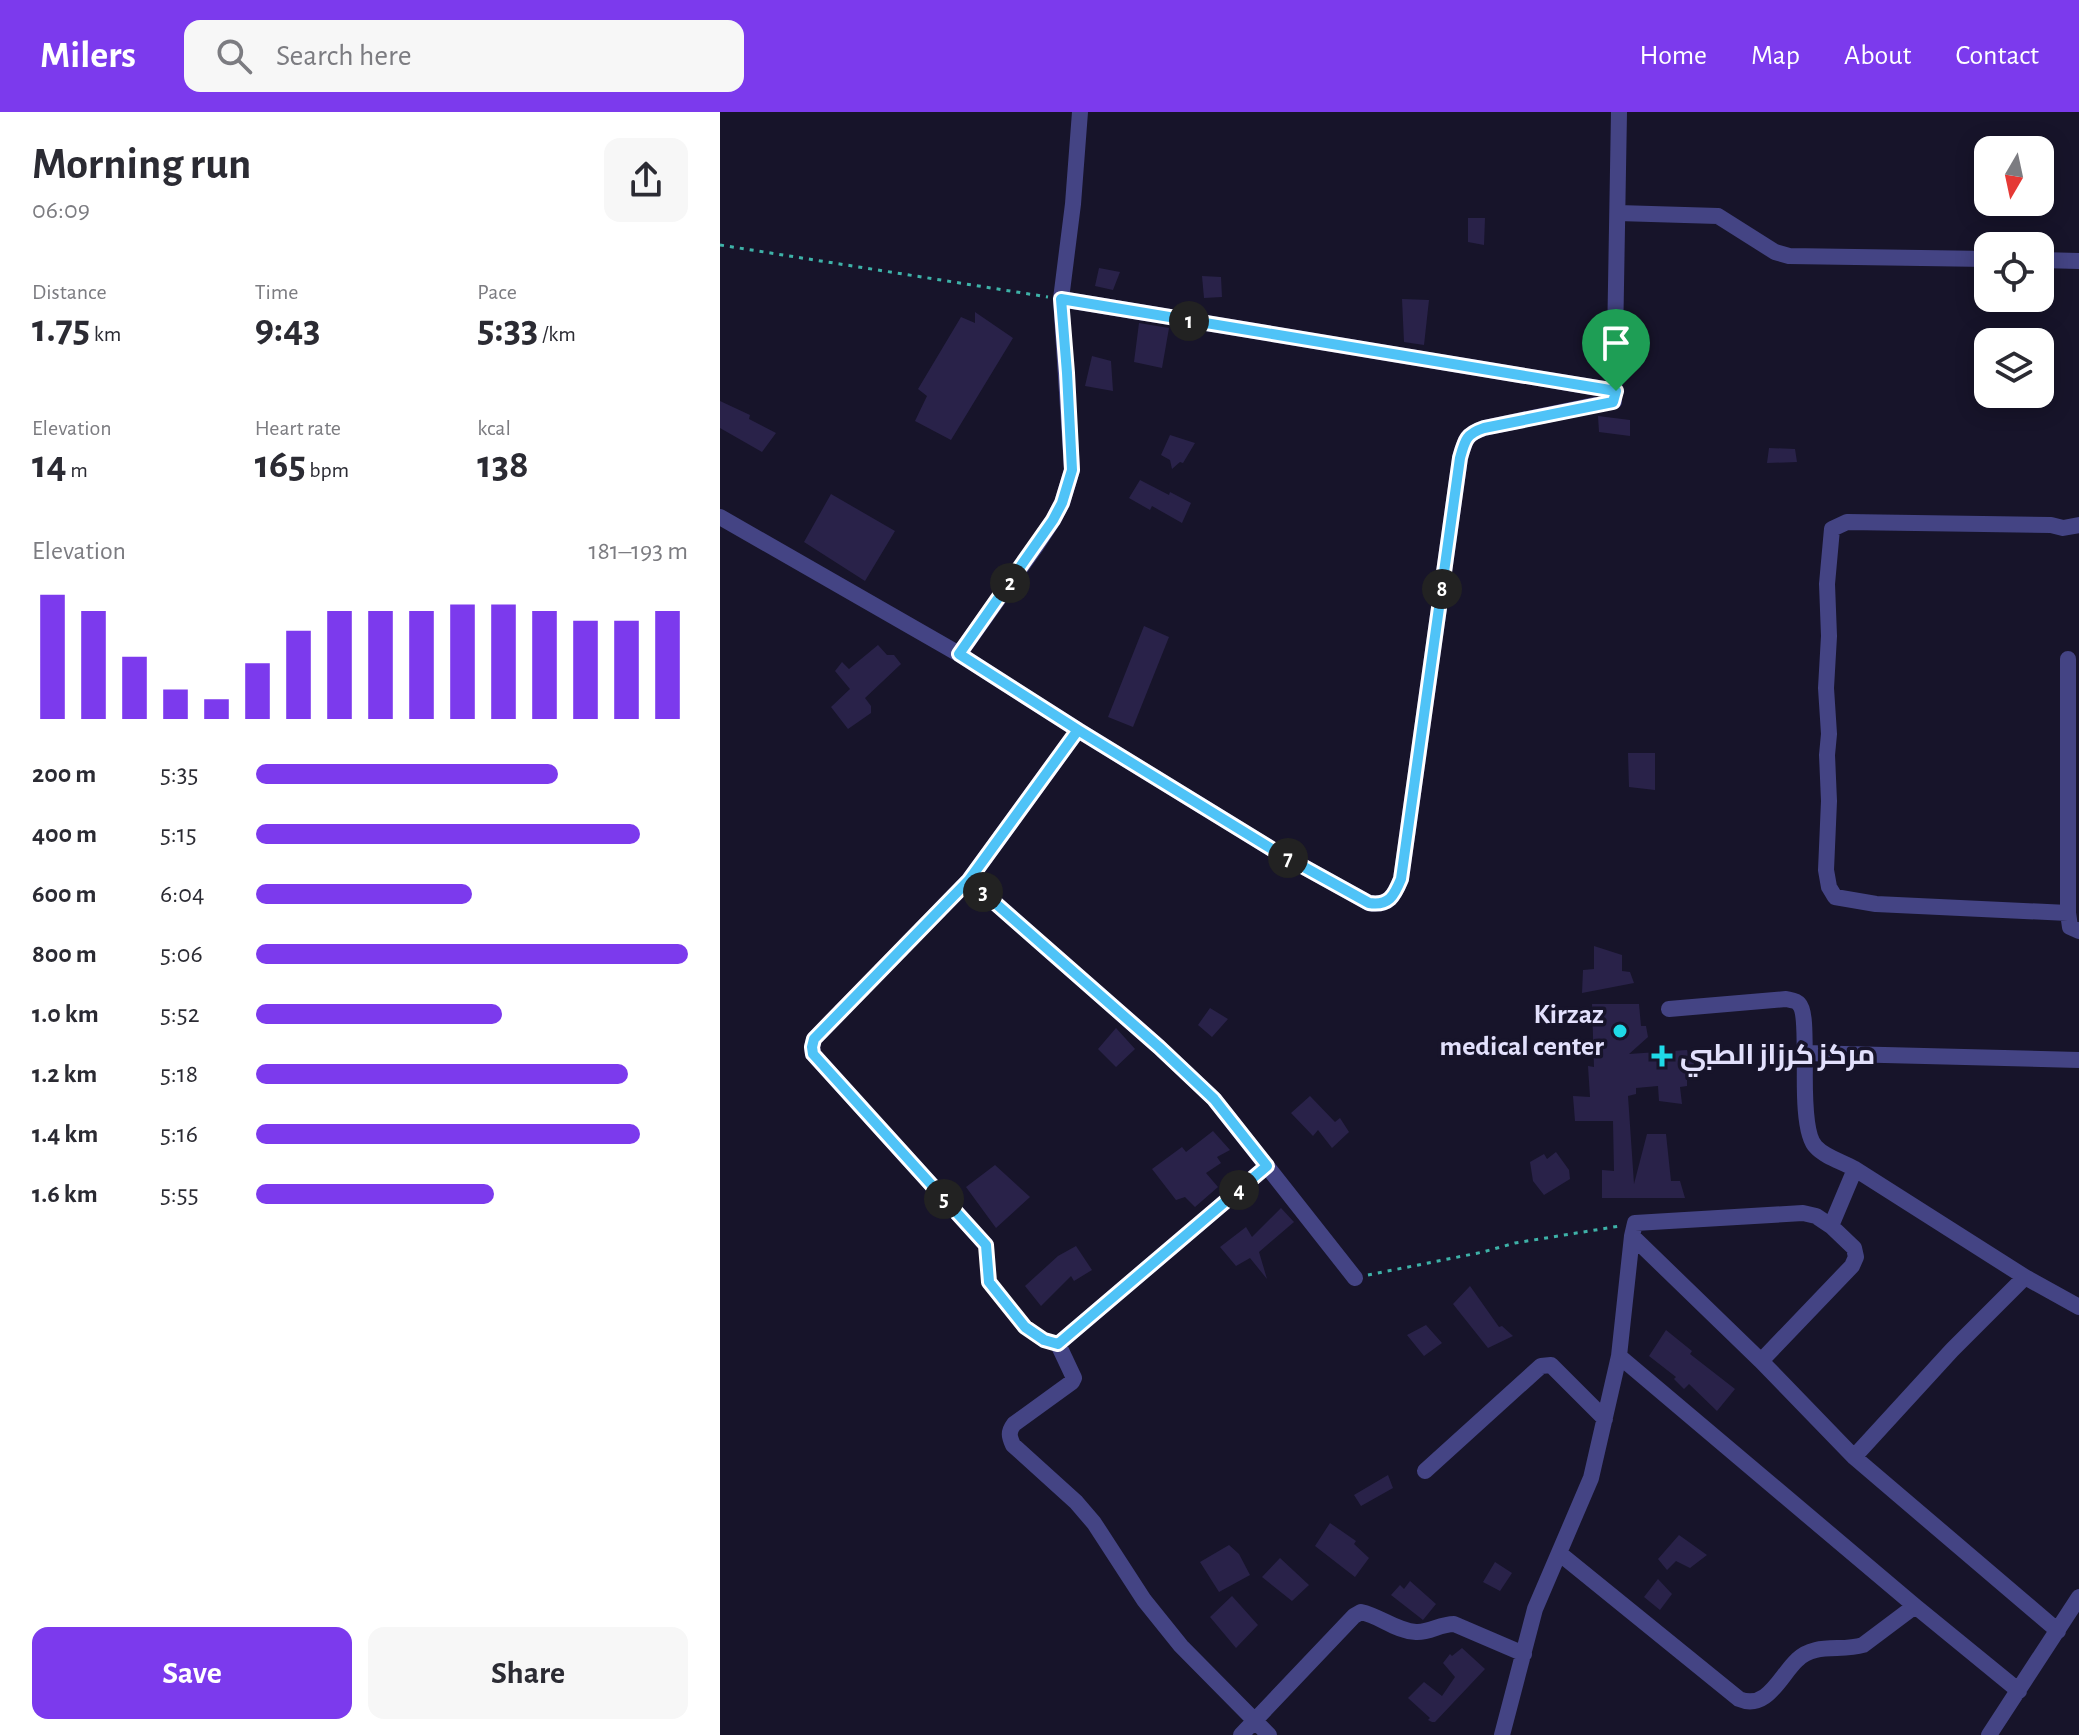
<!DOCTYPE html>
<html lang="en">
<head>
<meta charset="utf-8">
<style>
	:root { --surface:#fff; --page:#f7f7f7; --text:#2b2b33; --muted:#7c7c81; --accent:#7c3aed }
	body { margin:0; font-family:"Alegreya Sans",Cairo,sans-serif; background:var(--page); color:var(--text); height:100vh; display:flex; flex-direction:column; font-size:30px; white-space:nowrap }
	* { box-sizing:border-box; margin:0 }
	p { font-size:26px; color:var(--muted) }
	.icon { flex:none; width:44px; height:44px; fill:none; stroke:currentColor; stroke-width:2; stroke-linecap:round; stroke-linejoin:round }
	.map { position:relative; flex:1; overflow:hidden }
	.side { display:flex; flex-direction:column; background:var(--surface); width:720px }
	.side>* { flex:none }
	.needle { width:52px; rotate:189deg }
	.controls { position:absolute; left:1254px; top:24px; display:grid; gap:16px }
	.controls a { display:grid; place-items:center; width:80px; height:80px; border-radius:16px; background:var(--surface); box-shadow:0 4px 20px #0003; font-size:40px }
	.pin { position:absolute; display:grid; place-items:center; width:68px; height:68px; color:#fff; margin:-82px -34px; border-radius:50% 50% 50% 0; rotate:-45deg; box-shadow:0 0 8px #0007 }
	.pin .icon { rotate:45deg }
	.km { position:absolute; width:40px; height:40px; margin:-20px; border-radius:50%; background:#222; color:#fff; font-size:22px; line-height:40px; text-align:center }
	.round { display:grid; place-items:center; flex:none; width:84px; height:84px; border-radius:16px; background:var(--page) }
	.overview { display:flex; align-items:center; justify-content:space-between; height:136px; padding:0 32px }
	h1 { font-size:44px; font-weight:600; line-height:60px }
	.figures { display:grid; grid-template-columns:repeat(3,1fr); gap:12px; height:136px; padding:8px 32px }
	.figures div { display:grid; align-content:center }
	.figures b { font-size:40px; font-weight:600 }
	.figures small { font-size:22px; font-weight:400 }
	.figures p { font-size:22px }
	.chart { height:224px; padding:16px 32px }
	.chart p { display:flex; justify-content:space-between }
	.chart svg { width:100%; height:144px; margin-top:8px; stroke:var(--accent); stroke-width:6 }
	.action { display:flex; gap:16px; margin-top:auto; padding:16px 32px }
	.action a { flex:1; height:92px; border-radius:16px; background:var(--accent); color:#fff; font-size:32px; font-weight:600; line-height:92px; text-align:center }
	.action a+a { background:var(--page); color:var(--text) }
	ul { padding:0 32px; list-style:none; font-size:26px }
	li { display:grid; grid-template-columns:128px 96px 1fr; align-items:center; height:60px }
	li i { height:20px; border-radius:10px; background:var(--accent) }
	header { display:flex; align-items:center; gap:48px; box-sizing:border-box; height:112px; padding:0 40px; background:var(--accent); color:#fff }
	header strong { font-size:38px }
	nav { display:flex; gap:44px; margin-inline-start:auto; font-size:28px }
	.search { width:560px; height:72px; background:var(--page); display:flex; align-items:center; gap:20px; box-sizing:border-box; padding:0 28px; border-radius:16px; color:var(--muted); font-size:30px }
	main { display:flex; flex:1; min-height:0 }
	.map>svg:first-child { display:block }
</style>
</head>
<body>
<header>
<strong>Milers</strong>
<div class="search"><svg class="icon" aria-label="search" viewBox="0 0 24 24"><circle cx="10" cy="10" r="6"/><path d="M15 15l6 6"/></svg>Search here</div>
<nav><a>Home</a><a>Map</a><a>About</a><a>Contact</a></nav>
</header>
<main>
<section class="side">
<div class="overview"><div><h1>Morning run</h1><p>06:09</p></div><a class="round"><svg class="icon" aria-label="share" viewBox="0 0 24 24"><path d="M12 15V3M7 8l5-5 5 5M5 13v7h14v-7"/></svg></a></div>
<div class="figures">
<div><p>Distance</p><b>1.75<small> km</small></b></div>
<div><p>Time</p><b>9:43</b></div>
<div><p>Pace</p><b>5:33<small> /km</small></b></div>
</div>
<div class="figures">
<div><p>Elevation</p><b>14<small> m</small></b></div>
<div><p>Heart rate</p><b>165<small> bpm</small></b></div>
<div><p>kcal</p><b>138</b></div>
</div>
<div class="chart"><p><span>Elevation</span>181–193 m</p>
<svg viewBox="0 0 160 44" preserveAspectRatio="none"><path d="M5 44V6M15 44V11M25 44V25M35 44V35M45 44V38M55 44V27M65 44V17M75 44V11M85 44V11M95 44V11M105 44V9M115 44V9M125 44V11M135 44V14M145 44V14M155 44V11"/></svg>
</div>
<ul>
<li><b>200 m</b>5:35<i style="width:70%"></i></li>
<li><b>400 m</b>5:15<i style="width:89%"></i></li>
<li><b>600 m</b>6:04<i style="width:50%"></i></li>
<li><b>800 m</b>5:06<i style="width:100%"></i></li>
<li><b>1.0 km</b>5:52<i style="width:57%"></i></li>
<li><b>1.2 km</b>5:18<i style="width:86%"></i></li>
<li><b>1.4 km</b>5:16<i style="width:89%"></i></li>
<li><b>1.6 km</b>5:55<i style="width:55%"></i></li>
</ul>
<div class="action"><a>Save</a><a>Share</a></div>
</section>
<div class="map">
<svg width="1359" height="1623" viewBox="0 0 1359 1623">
	<rect width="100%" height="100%" fill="#17142a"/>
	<path fill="#292249" d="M748 106H765L764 133 748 130Z
		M379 156 400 160 393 178 375 174Z
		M482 164 501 165 502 185 484 186Z
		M682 187 709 188 704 233 684 230Z
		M255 200 293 226 231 328 195 309 207 284 198 277 241 205 255 211Z
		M419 211 449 216 442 256 414 250Z
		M372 244 391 249 393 279 365 274Z
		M0 289 30 303 29 307 56 321 42 340 0 316Z
		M878 304 910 308V324L879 320Z
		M450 323 475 331 463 351 460 350 452 357 450 348 441 343Z
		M1049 336 1075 337 1077 350 1047 351Z
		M420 368 449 383 450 380 471 391 462 411 432 394 430 398 409 386Z
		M111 382 175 419 145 469 84 430Z
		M424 514 449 525 413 615 388 605Z
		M158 533 167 543H174L181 552 145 586 151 594V601L128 617 111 595 130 577 115 559 122 550 129 557Z
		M908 641H935V678L909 675Z
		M874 834 902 843V859L910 860 914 871 862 881 863 858 874 857Z
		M872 892H919L921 914H926L928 925 909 942 967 938 969 947 974 948V962L967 964V974L960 975 962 992 939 989 938 974 916 976V982L908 984 914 1072 927 1022H946L951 1069H960L965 1086H882V1058L894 1059 893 1009H855L853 984 870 985 868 954 874 955Z
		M490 896 508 907 492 925 478 913Z
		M396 916 415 937 396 955 378 937Z
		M590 984 615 1010 620 1006 629 1020 612 1036 598 1018 593 1024 571 1001Z
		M493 1019 510 1038 497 1045 501 1051 486 1061 498 1075 475 1095 465 1085 456 1088 432 1057 462 1035 466 1040Z
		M836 1040 849 1058 850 1067 824 1083 813 1069 810 1050 824 1042 827 1047Z
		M275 1053 310 1085 276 1116 246 1075Z
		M561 1096 574 1110 539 1140 547 1167 530 1146 516 1154 500 1135 526 1115 532 1125Z
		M356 1134 372 1158 354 1169 351 1164 321 1194 305 1174 338 1144Z
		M750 1174 779 1215 782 1214 793 1224 768 1236 733 1192Z
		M706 1213 722 1231 704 1244 687 1223Z
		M946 1218 972 1239 970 1242 1015 1277 997 1299 969 1272 964 1277 954 1267 956 1265 929 1244Z
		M668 1363 673 1376 641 1394 634 1383Z
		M610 1411 636 1429 634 1432 649 1446 635 1465 595 1434Z
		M959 1423 987 1443 970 1456 956 1449 947 1458 938 1447Z
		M509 1433 519 1442 530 1463 499 1480 480 1450Z
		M560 1446 589 1473 572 1489 542 1465Z
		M775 1450 792 1461 780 1479 763 1470Z
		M938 1467 952 1482 940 1498 924 1485Z
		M690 1469 716 1492 703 1508 671 1483 680 1473 684 1477Z
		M512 1484 538 1513 516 1536 490 1505Z
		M742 1536 765 1557 715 1610H712L708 1608 710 1606 688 1586 704 1570 722 1584 735 1565 723 1551 730 1542 732 1544Z"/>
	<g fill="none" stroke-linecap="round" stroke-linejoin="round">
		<path stroke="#3eb2a8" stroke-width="3" stroke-dasharray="4 6" stroke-linecap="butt" d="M0 133 328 185
			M267 1149 269 1170 305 1215 323 1228
			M648 1163 763 1140 795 1131 900 1114"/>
		<path stroke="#444484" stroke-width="16" d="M898 101 998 104 1055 140 1069 144 1268 147
			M1320 148 1359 149
			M341 187 896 279
			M0 405 239 542 358 618 555 739 649 791C669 794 674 784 681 767L740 346C745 328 746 322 764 316L894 289 899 0
			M239 542 316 434 333 408 342 391 352 358 341 187 353 92 360 0
			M1348 547V801L1350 815 1359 819
			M249 768 439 935 494 987 635 1166
			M1348 801 1156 792 1115 785 1109 775 1106 758 1109 689 1107 643 1109 622 1106 576 1109 524 1107 472 1112 417 1127 410 1331 413 1343 416 1359 413
			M949 897 1066 887C1070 888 1076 888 1079 892 1086 899 1084 930 1085 941L1359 948
			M1085 941C1085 961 1082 1022 1096 1035 1105 1045 1123 1050 1135 1057
			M547 1054 338 1232 354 1266 352 1270 294 1312C288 1320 289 1324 293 1333L356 1390 374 1411 424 1488 461 1534 549 1623
			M1111 1114 1135 1057 1305 1165 1359 1195
			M912 1124 1041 1249 1134 1345 1338 1519
			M266 1133 93 942 92 935 94 927 249 768 358 618
			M899 1244 1195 1494 1299 1579
			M1134 1345 1232 1238 1305 1165
			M705 1359 821 1254 831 1253 885 1307
			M839 1441 1019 1587C1047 1599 1060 1564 1077 1548 1095 1530 1121 1540 1143 1533L1195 1494
			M521 1623 634 1504 641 1500C660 1504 676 1519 696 1520 709 1521 720 1512 734 1512L804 1542
			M782 1623 815 1497 871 1366 899 1244 912 1124 915 1111 1083 1101 1096 1104 1111 1114 1134 1136 1136 1145 1132 1154 1041 1249
			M1269 1623 1359 1485"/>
	</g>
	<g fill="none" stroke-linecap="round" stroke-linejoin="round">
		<g stroke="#fff" stroke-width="16">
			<path id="route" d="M896 279 341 187 347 261 352 358 342 391 333 408 239 542 358 618 249 768 439 935 494 987 547 1054 338 1232 324 1228 305 1215 269 1170 266 1133 93 942 92 935 94 927 249 768 358 618 555 739 649 791C669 794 674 784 681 767L740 346C745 328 746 322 764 316L893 290 896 279"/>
		</g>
		<use href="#route" stroke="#4fc3f7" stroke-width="10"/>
	</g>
	<g fill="#1fdae8" stroke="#17142a" stroke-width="3">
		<circle cx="900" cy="919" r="8"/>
		<path d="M938 932h8v8h8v8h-8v8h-8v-8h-8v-8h8z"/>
	</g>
	<g text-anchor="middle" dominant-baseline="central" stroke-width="7" stroke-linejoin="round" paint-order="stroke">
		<g font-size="28" font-weight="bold" fill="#e2e0fc" stroke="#17142a" text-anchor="end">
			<text x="884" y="903">Kirzaz<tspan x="884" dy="32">medical center</tspan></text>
			<text x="960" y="944" text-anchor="start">مركز كرزاز الطبي</text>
		</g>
	</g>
</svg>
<div class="controls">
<a><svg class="needle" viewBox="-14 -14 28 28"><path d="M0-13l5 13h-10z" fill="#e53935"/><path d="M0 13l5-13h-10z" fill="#7c7c81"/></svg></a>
<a><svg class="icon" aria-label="locate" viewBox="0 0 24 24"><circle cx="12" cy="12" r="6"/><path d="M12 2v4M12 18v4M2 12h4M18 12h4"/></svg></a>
<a><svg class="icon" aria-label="layers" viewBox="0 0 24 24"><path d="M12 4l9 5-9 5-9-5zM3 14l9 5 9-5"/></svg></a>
</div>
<div class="pin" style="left:896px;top:279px;background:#1e9e55"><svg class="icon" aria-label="arrive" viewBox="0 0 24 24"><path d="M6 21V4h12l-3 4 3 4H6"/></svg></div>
<b class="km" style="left:469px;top:209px">1</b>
<b class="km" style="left:290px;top:471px">2</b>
<b class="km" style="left:263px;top:780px">3</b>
<b class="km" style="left:519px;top:1078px">4</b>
<b class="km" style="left:224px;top:1087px">5</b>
<b class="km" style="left:568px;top:746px">7</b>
<b class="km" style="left:722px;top:477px">8</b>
</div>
</main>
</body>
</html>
